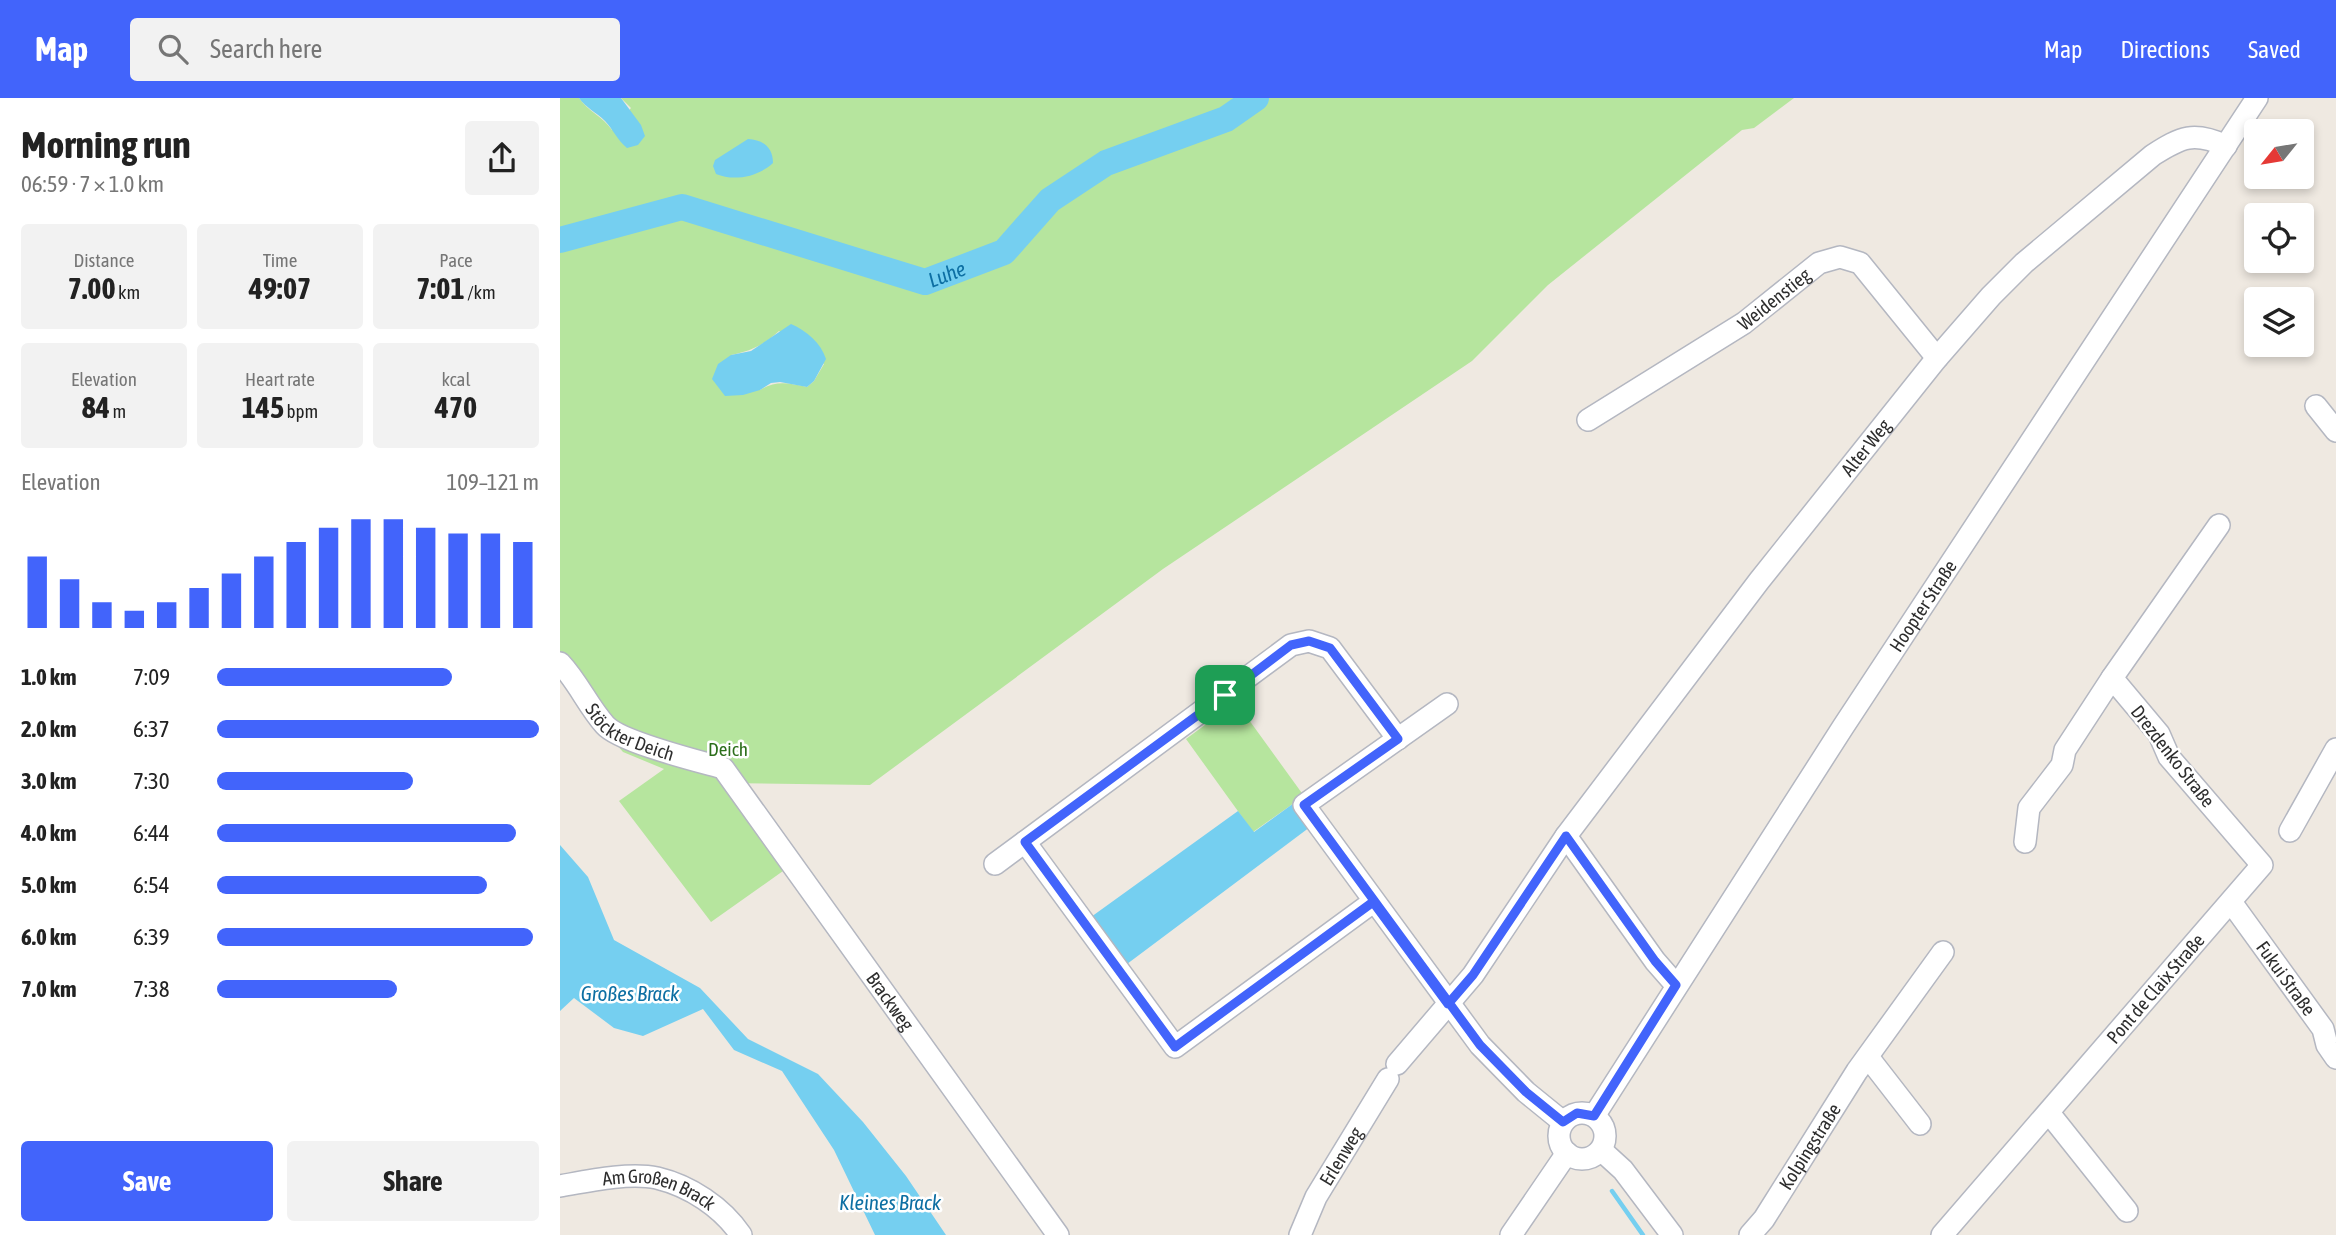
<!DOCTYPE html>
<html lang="en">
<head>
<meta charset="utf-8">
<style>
	:root { --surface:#fff; --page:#f2f2f2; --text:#222; --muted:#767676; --accent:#4264fb }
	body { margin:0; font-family:"Asap Condensed",sans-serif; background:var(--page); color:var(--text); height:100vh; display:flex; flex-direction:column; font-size:26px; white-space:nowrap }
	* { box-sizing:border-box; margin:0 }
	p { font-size:23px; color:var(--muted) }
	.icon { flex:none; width:38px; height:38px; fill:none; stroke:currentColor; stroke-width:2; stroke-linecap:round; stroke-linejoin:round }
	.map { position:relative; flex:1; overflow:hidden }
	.panel { display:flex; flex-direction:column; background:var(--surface); width:560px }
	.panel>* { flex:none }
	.needle { width:46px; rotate:240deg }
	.fabs { position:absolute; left:1684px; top:21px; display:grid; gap:14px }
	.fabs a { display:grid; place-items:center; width:70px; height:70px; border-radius:7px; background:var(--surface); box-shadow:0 4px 10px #0003; font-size:35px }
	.pin { position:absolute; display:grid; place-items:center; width:60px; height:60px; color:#fff; margin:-30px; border-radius:14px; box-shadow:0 4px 10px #0006 }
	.round { display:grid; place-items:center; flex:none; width:74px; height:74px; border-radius:7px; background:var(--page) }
	.head { display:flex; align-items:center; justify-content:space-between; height:119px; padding:0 21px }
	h1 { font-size:38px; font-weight:700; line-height:52px }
	.stats { display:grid; grid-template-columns:repeat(3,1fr); gap:10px; height:119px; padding:7px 21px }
	.stats div { display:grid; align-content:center; border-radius:7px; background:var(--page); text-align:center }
	.stats b { font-size:30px; font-weight:700 }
	.stats small { font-size:19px; font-weight:400 }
	.stats p { font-size:19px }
	.chart { height:196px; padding:14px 21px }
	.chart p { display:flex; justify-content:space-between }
	.chart svg { width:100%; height:126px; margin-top:7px; stroke:var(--accent); stroke-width:6 }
	.primary-button { display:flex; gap:14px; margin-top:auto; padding:14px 21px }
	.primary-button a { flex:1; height:80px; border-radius:7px; background:var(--accent); color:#fff; font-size:28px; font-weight:700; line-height:80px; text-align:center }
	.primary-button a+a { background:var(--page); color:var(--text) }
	ul { padding:0 21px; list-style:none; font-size:23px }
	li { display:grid; grid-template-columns:112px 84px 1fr; align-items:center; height:52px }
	li i { height:18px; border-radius:9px; background:var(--accent) }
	header { display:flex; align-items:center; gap:42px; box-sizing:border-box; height:98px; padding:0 35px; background:var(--accent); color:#fff }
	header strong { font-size:33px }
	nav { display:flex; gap:38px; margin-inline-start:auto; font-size:24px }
	.search { width:490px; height:63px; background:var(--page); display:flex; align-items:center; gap:18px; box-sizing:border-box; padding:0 24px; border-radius:7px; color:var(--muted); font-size:26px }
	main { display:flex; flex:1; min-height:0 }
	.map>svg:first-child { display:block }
</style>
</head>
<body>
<header>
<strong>Map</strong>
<div class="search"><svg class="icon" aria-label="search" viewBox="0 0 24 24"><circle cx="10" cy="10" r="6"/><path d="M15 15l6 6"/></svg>Search here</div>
<nav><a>Map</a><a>Directions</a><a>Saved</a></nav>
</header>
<main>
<section class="panel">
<div class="head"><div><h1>Morning run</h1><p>06:59 · 7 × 1.0 km</p></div><a class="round"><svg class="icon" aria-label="share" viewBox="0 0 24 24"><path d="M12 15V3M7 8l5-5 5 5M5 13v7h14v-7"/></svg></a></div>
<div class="stats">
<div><p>Distance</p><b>7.00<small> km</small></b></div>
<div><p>Time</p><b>49:07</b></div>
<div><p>Pace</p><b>7:01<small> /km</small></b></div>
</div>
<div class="stats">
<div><p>Elevation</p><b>84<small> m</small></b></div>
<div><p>Heart rate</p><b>145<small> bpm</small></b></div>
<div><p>kcal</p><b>470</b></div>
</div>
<div class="chart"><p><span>Elevation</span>109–121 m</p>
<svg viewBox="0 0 160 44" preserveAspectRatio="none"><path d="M5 44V19M15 44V27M25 44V35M35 44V38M45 44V35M55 44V30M65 44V25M75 44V19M85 44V14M95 44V9M105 44V6M115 44V6M125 44V9M135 44V11M145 44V11M155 44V14"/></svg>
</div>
<ul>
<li><b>1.0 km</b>7:09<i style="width:73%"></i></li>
<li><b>2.0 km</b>6:37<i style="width:100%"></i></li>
<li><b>3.0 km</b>7:30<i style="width:61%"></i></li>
<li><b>4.0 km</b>6:44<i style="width:93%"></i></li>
<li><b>5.0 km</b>6:54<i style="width:84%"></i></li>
<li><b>6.0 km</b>6:39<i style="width:98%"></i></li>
<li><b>7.0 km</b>7:38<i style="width:56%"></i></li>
</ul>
<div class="primary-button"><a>Save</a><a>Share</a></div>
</section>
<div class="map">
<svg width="1776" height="1137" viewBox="0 0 1776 1137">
	<rect width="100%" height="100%" fill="#efe9e1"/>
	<path fill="#b6e59e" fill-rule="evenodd" d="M0 0H19C28 13 43 19 52 32L71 10 61 0H1234L1194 30 1182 32 988 187 912 263 603 471 310 687 163 685 223 773 151 824 59 703 104 671 63 654 0 581ZM219 233 264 266 254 283 247 289C229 285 216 282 200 292L171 257C191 253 204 247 219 233Z
		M676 604 744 698 693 734 626 641Z"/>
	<path fill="#75cff0" d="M19 0H61L81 27 85 38 78 47 67 50C57 42 53 31 45 23 36 14 26 10 19 0Z
		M188 41C203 42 213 49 213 65 199 78 175 84 156 76L153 68 155 62Z
		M231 226C247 233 261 245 266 261L254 283 247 289 220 284 211 285 200 292 183 297 165 298 152 281 158 266 171 257 191 253Z
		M734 705 750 729 567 866 531 819 678 713 694 734Z
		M0 747 28 779 54 842 140 890 188 941 258 976 303 1024 346 1078 386 1137H315L274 1052 222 973 174 952 143 911 83 938 54 930 14 900 0 913Z"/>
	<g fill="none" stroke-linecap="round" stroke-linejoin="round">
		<path stroke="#75cff0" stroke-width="4.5" d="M1052 1093 1083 1137"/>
		<path stroke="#75cff0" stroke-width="26" id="s1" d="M0 142 122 109 365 184 444 154 490 102 546 65 666 21 696 0"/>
		<g stroke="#b4b7c1" stroke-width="24">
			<g id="minor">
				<path d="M1756 308 1776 333"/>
				<path id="s2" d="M1028 322 1184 225 1259 165 1280 159 1300 165 1377 260"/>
				<path id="s3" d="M0 565C18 584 28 608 45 627 60 644 138 663 163 670L498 1137"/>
				<path d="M887 606 744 707 920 947 966 994 1003 1024"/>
				<path d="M1730 733 1776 651"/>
				<path d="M465 744 615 949 813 804"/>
				<path d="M1465 744 1469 710 1502 667 1505 652 1552 580"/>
				<path d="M435 766 731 547 749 543 770 550 838 641"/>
				<path id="s4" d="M1671 804 1763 931 1767 947 1776 960"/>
				<path id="s5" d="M1116 887 1095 863 1006 738 1199 483 1377 260 1431 198 1464 165 1593 57C1621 39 1634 33 1666 48"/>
				<path d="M1308 959 1360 1026"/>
				<path d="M837 966 913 877 1006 738"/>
				<path d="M1489 1015 1567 1113"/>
				<circle cx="1022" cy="1038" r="23"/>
				<path id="s6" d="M1034 1018 1283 629 1697 0"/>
				<path d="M1041 1052 1063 1072 1112 1137"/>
				<path id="s7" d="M0 1088C28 1083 69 1074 97 1080 130 1088 162 1109 181 1137"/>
				<path id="s8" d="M740 1137 756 1099 828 981"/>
				<path d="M951 1137 1007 1055"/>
				<path id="s9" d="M1190 1137 1204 1121 1297 973 1383 854"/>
				<path id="s10" d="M1382 1137 1702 767 1609 659 1599 636 1552 580 1659 427"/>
			</g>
		</g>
		<use href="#minor" stroke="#fff" stroke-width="21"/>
	</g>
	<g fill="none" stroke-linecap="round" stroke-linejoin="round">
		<g stroke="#fff" stroke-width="14">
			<path id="route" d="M665 597 731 547 749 543 770 550 838 641 744 707 920 947 966 994 1003 1024 1017 1015 1034 1018 1116 887 1095 863 1006 738 913 877 888 906 813 804 615 949 465 744 665 597"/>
		</g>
		<use href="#route" stroke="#4264fb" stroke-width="9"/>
	</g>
	<g text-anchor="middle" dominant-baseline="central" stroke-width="5" stroke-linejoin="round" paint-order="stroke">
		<g font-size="19" fill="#2e2e2e" stroke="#fff">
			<text stroke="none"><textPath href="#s2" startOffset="222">Weidenstieg</textPath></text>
			<text stroke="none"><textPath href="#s5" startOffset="676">Alter Weg</textPath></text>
			<text stroke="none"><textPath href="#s6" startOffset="607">Hoopter Straße</textPath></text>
			<text stroke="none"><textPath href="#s3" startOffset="102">Stöckter Deich</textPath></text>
			<text transform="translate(1613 658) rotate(52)">Drezdenko Straße</text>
			<text stroke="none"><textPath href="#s4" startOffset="94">Fukui Straße</textPath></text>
			<text stroke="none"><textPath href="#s10" startOffset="326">Pont de Claix Straße</textPath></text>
			<text stroke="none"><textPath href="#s3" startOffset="490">Brackweg</textPath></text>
			<text stroke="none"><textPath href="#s9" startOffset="107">Kolpingstraße</textPath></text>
			<text stroke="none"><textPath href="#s8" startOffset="89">Erlenweg</textPath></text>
			<text stroke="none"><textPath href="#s7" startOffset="102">Am Großen Brack</textPath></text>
		</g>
		<g font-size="19" fill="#2c6e1b" stroke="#fff">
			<text x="168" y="651">Deich</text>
		</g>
		<g font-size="21" font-style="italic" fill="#0d6fa3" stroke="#fff">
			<text stroke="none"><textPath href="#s1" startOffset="404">Luhe</textPath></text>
			<text x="70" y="895">Großes Brack</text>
			<text x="330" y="1104">Kleines Brack</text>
		</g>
	</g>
</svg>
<div class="fabs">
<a><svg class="needle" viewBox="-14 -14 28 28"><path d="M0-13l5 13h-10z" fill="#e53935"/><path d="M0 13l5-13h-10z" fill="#767676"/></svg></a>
<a><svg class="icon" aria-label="locate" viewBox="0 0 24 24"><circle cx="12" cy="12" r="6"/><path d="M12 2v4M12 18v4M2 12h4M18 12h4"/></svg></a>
<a><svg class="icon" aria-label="layers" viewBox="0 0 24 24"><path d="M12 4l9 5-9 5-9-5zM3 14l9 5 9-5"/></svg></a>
</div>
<div class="pin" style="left:665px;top:597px;background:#1e9e55"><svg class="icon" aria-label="arrive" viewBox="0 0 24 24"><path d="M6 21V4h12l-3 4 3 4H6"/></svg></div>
</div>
</main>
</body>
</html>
